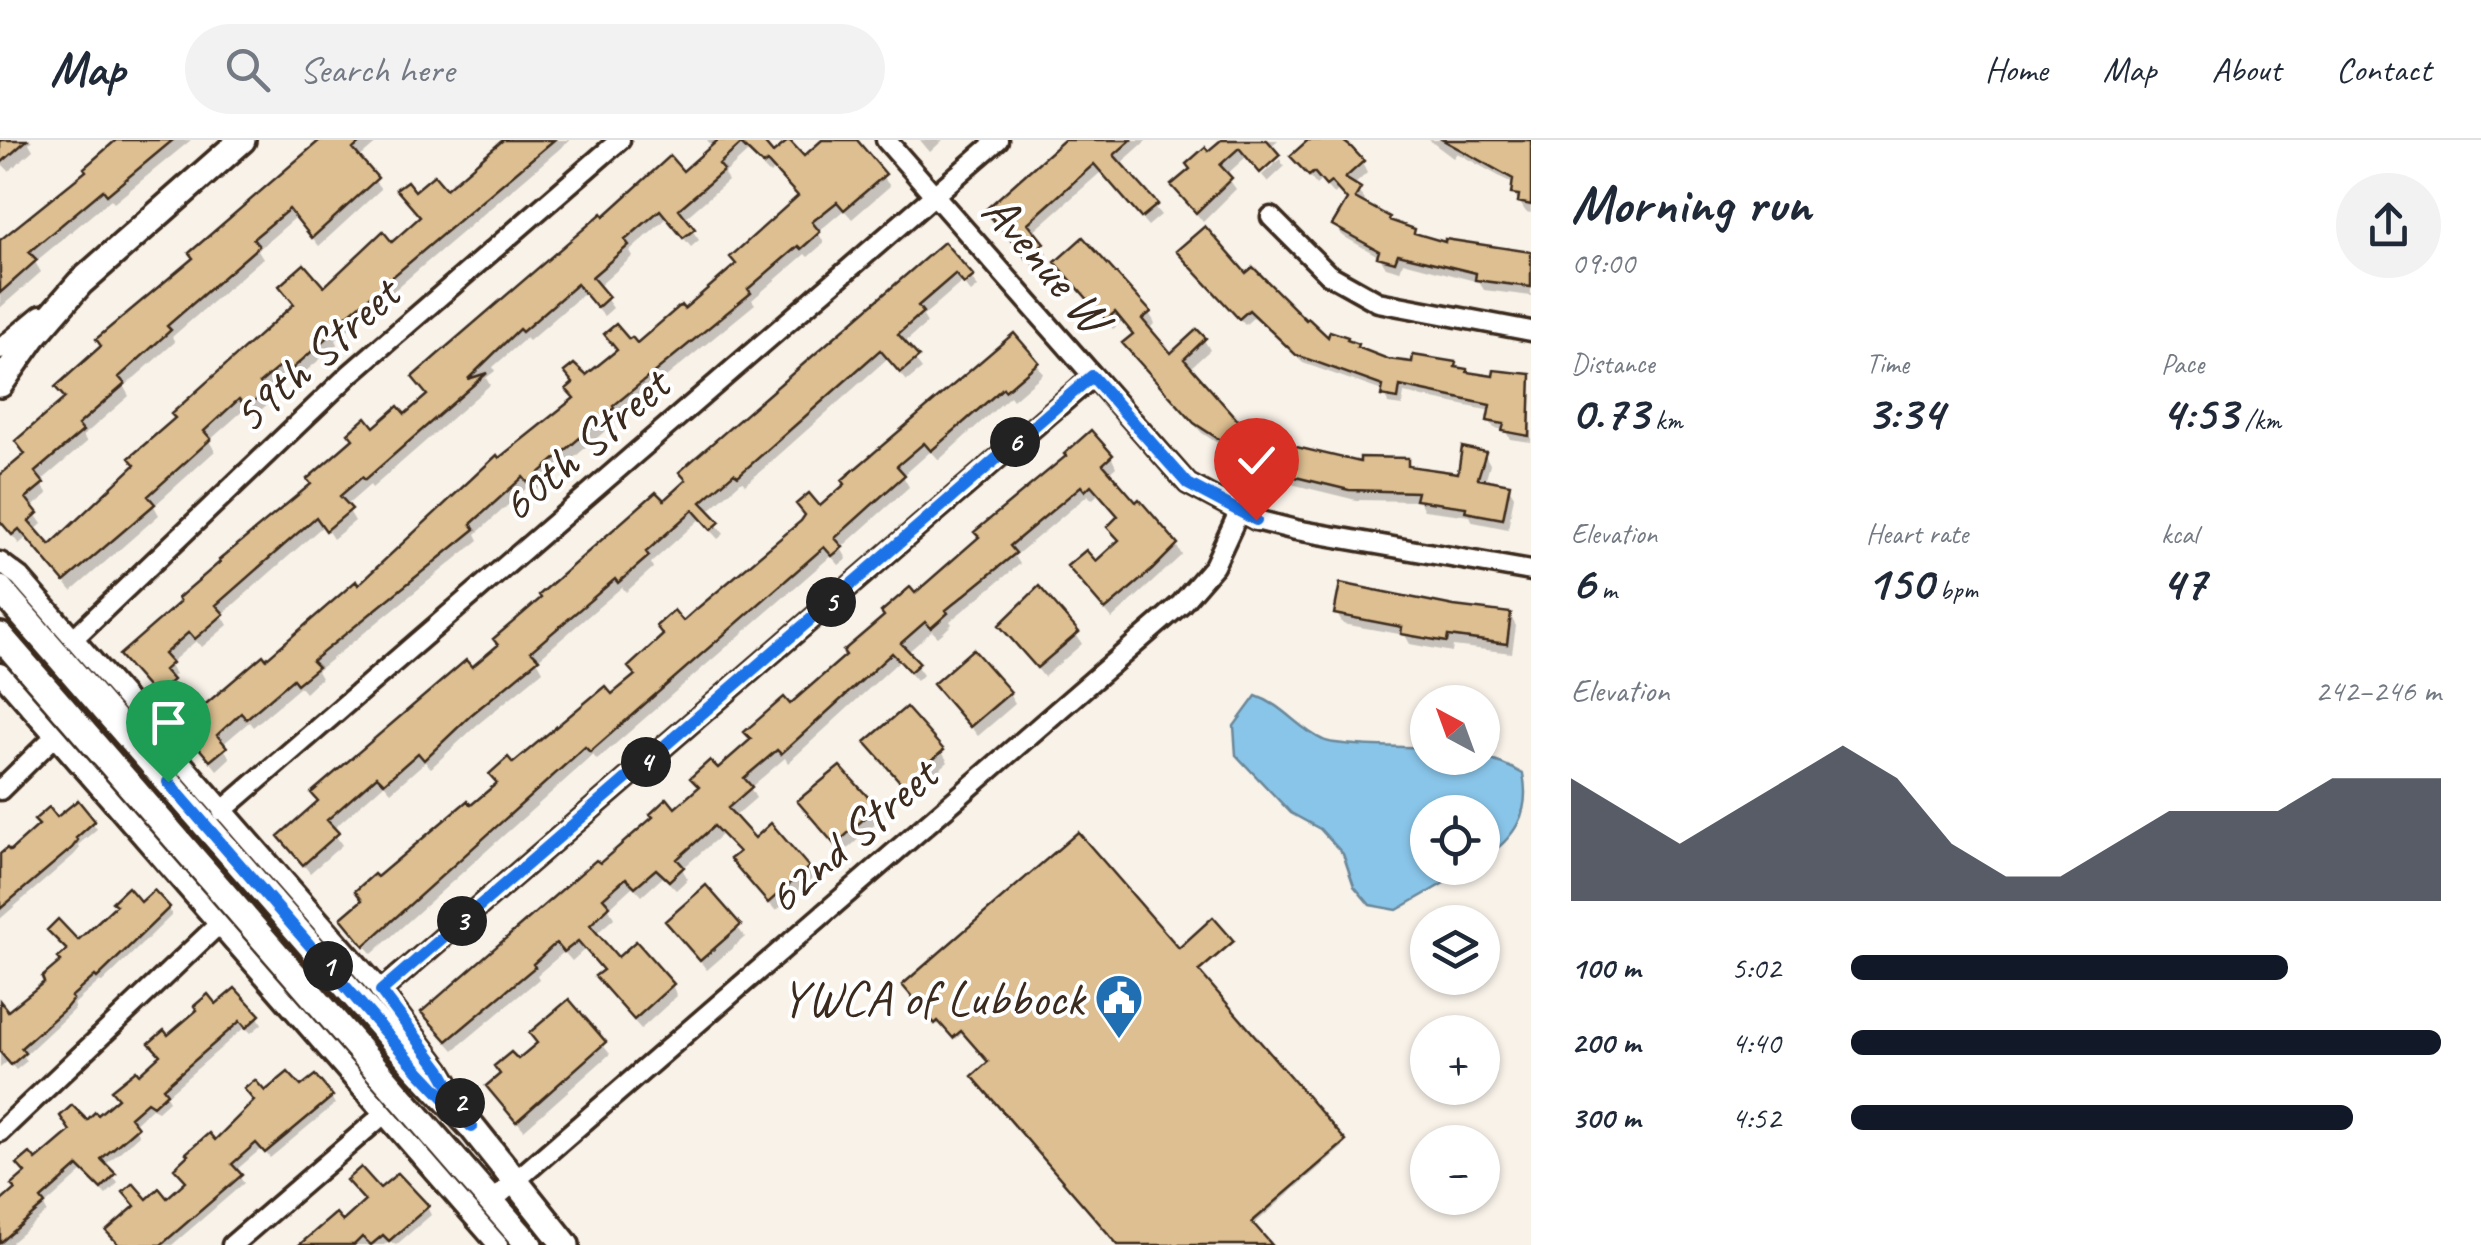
<!DOCTYPE html>
<html lang="en">
<head>
<meta charset="utf-8">
<style>
	:root { --surface:#fff; --page:#f2f2f3; --text:#1f2937; --muted:#747a83; --line:#e0e1e3; --accent:#111827 }
	body { margin:0; font-family:Caveat,sans-serif; background:var(--page); color:var(--text); height:100vh; display:flex; flex-direction:column; font-size:38px; white-space:nowrap }
	* { box-sizing:border-box; margin:0 }
	p { font-size:32px; color:var(--muted) }
	.icon { flex:none; width:55px; height:55px; fill:none; stroke:currentColor; stroke-width:2; stroke-linecap:round; stroke-linejoin:round }
	.map { position:relative; flex:1; overflow:hidden }
	.side { display:flex; flex-direction:column; background:var(--surface); width:950px }
	.side>* { flex:none }
	.needle { width:65px; rotate:319deg }
	.tools { position:absolute; left:1410px; top:545px; display:grid; gap:20px }
	.tools a { display:grid; place-items:center; width:90px; height:90px; border-radius:50%; background:var(--surface); box-shadow:0 2px 8px #0004; font-size:50px }
	.pin { position:absolute; display:grid; place-items:center; width:85px; height:85px; color:#fff; margin:-102px -42px; border-radius:50% 50% 50% 0; rotate:-45deg; box-shadow:0 0 10px #0007 }
	.pin .icon { rotate:45deg }
	.km { position:absolute; width:50px; height:50px; margin:-25px; border-radius:50%; background:#222; color:#fff; font-size:28px; line-height:50px; text-align:center }
	.round { display:grid; place-items:center; flex:none; width:105px; height:105px; border-radius:52px; background:var(--page) }
	.overview { display:flex; align-items:center; justify-content:space-between; height:170px; padding:0 40px }
	h1 { font-size:55px; font-weight:700; line-height:75px }
	.figures { display:grid; grid-template-columns:repeat(3,1fr); gap:15px; height:170px; padding:10px 40px }
	.figures div { display:grid; align-content:center }
	.figures b { font-size:50px; font-weight:700 }
	.figures small { font-size:28px; font-weight:400 }
	.figures p { font-size:28px }
	.chart { height:280px; padding:20px 40px }
	.chart p { display:flex; justify-content:space-between }
	.chart svg { width:100%; height:180px; margin-top:10px; fill:var(--accent); opacity:.7 }
	ul { padding:0 40px; list-style:none; font-size:32px }
	li { display:grid; grid-template-columns:160px 120px 1fr; align-items:center; height:75px }
	li i { height:25px; border-radius:12px; background:var(--accent) }
	header { display:flex; align-items:center; gap:60px; box-sizing:border-box; height:140px; padding:0 50px; background:var(--surface); border-bottom:2px solid var(--line) }
	header strong { font-size:48px }
	nav { display:flex; gap:55px; margin-inline-start:auto; font-size:35px }
	.search { width:700px; height:90px; background:var(--page); display:flex; align-items:center; gap:25px; box-sizing:border-box; padding:0 35px; border-radius:55px; color:var(--muted); font-size:38px }
	main { display:flex; flex:1; min-height:0 }
	.map>svg:first-child { display:block }
</style>
</head>
<body>
<header>
<strong>Map</strong>
<div class="search"><svg class="icon" aria-label="search" viewBox="0 0 24 24"><circle cx="10" cy="10" r="6"/><path d="M15 15l6 6"/></svg>Search here</div>
<nav><a>Home</a><a>Map</a><a>About</a><a>Contact</a></nav>
</header>
<main>
<div class="map">
<svg width="1531" height="1105" viewBox="0 0 1531 1105">
	<rect width="100%" height="100%" fill="#f8f2e9"/>
	<filter id="ink" filterUnits="userSpaceOnUse"><feTurbulence type="fractalNoise" baseFrequency=".01" numOctaves="2"/><feDisplacementMap in="SourceGraphic" scale="20" xChannelSelector="R" yChannelSelector="G"/><feConvolveMatrix kernelMatrix="1 2 1 2 8 2 1 2 1" color-interpolation-filters="sRGB"/></filter>
	<g filter="url(#ink)">
		<path fill="#89c5e9" stroke="#6a8798" stroke-width="2.5" d="M1256 556C1283 565 1297 588 1323 600 1336 607 1407 606 1427 608L1428 618C1471 618 1484 612 1523 634 1531 673 1515 698 1483 719L1482 672H1428V728H1470L1397 770 1370 765 1354 746 1343 714 1320 689 1291 673 1236 615 1234 586Z"/>
		<path fill="#0003" d="M0 0H32L29 3 33 10 9 31 3 25 0 27Z
			M120 0H191L114 63 111 59 35 122 41 132 0 168V104L37 76Z
			M321 0H380L358 19 381 49 319 106 296 77 258 110 263 118 172 197 175 202 124 247 129 256 83 296 87 302 40 342 48 354 31 368 42 384 34 391 50 408 137 327 296 166 282 147 324 150 392 105 422 79 400 50 415 54 445 52 506 0H570L336 200 338 204 299 237 293 230 265 254 270 262 254 276 246 268 209 301 215 311 154 366 159 375 72 451 26 398 19 404 0 381V339L27 315 66 260 58 247Z
			M707 0H765L761 3 772 16 804 20 828 0H853L890 46 852 79 844 70 818 92 824 103 808 117 805 114 752 160 755 164 617 277 618 280 535 351 530 345 476 394 479 400 317 531 321 538 305 553 300 547 253 587 249 582 222 605 230 618 217 630 183 587 358 448 499 321 575 260 569 250 618 212 607 195 637 206 684 172 738 125 800 58 774 30 770 34 748 12 724 34 728 41 684 79 699 100 691 107 667 78 630 111 633 116 598 147 613 168 604 176 584 153 529 201 526 198 493 227 495 231 486 238 490 245 372 348 370 345 346 366 355 381 333 399 324 385 222 475 228 485 202 507 196 501 169 524 175 534 169 540 177 552 162 564 128 525 374 291 405 277 604 79 682 34 712 6Z
			M920 0H943L930 12Z
			M1068 0H1147L1119 25 1161 75 1148 86 1101 32 1032 93 1048 114 1033 126 988 71Z
			M1225 0H1278L1270 7 1259 31 1246 17 1226 35 1236 49 1203 82 1174 46Z
			M1312 0H1340L1362 23 1367 33 1353 46 1365 60 1362 65 1391 84 1414 91 1417 97 1447 105 1531 115V156L1484 150 1479 142 1403 122 1400 131 1386 127 1380 117 1341 95 1335 85 1348 62 1338 50 1334 55 1321 40 1316 45 1294 16Z
			M1429 0H1522L1531 5V73L1526 72 1514 54 1515 45 1457 13 1453 18Z
			M1280 19 1284 27 1268 42 1262 35Z
			M944 105 978 147 971 153 962 142 923 176 927 183 903 204 922 229 907 241 888 218 745 345 742 341 707 372 724 394 718 399 700 379 651 423 653 428 626 452 622 447 537 520 543 531 477 585 431 628 425 622 391 652 384 644 332 690 342 705 310 733 281 696 663 363Z
			M1184 119 1246 137 1329 201 1388 221 1454 225 1468 235 1495 239 1496 233 1531 237V302L1510 299 1505 290 1494 288 1489 280 1491 271 1404 253 1402 266 1388 264 1385 252 1303 223 1254 177 1245 185Z
			M1058 122 1149 173 1155 183 1148 190 1171 216 1204 200 1210 210 1189 229 1268 320 1362 325 1407 320 1412 329 1460 336 1484 314 1490 324 1485 341 1508 346 1514 356 1508 389 1473 382 1470 376 1424 370 1419 361 1356 360 1291 344 1248 318 1246 322 1202 293 1131 214 1126 204 1135 196 1122 181 1113 189Z
			M1037 223 1043 234 1013 260 1010 256 939 320 931 311 903 336 909 347 841 408 847 419 839 425 831 416 597 620 593 615 372 814 350 789 344 779 364 762 377 741 471 669 498 645 512 627 612 558 636 537 683 484 820 370Z
			M1111 316 1116 327 1108 334 1176 405 1182 415 1112 479 1070 427 1095 424 1120 402 1110 387 1120 378 1098 354 1092 360 1088 355 1015 416 1020 424 950 481 952 484 944 492 938 497 932 491 907 513 923 535 917 541 899 521 788 623 785 618 750 648 756 658 733 678 754 701 807 728 813 738 776 771 739 730 740 714 721 695 682 729 688 739 676 750 663 737 642 756 633 746 609 768 614 778 595 795 617 820 672 845 677 856 641 889 604 847 599 837 604 832 585 809 572 821 564 812 537 835 539 839 454 910 430 883 424 873 599 727 700 650 694 638 718 632 752 601 747 592 790 568 914 456Z
			M1453 469 1510 475 1516 486 1512 513 1453 506 1452 512 1410 504 1405 495 1343 484 1337 474Z
			M1002 485 1076 494 1082 504 1044 537Z
			M936 544 1009 554 1015 564 978 596Z
			M874 612H942L948 622 911 654Z
			M78 664 97 689 78 705 80 708 74 715 0 779V717L10 714Z
			M875 669 881 679 843 713 806 671Z
			M706 748 745 797 707 830 668 782Z
			M141 765 168 768 172 775 102 843 100 841 73 865 75 868 69 874 24 916 27 921 16 930 8 921 0 928V867L8 874 47 843 68 812 50 790 78 804Z
			M1232 802 1198 834 1345 1005 1252 1086 1267 1105H1121L991 923 964 892 956 899 941 882 938 885 905 846Z
			M569 863 610 914 524 990 489 947 538 905Z
			M216 867 258 877 262 884 251 893 245 887 166 956 169 961 158 971 152 968 133 985 139 995 104 1026 118 1043 106 1055 83 1031 44 1066 47 1072 12 1102 13 1105H0V1065L17 1050 36 1024 120 959 162 917 156 910 168 899Z
			M301 950 331 957 335 964 270 1018 262 1008 235 1031 244 1043 172 1105H114L146 1062 166 1061 188 1043 215 1003 265 955Z
			M380 1052 427 1067 431 1075 396 1105 389 1101 384 1105H303L342 1084Z"/>
		<path fill="#ddbf91" stroke="#3b2a1e" stroke-width="2.5" d="M0 0H27L0 24Z
			M116 0H173L107 55 103 50 29 112 37 120 0 153V100L86 31 84 28Z
			M320 0H363L353 9 378 38 312 98 289 69 253 99 259 106 167 186 171 190 119 237 125 244 78 285 83 291 35 332 44 343 26 358 38 373 29 381 50 405 135 325 129 318 175 278 171 274 294 164 279 146 304 124 324 147 383 91 392 102 420 77 396 49 407 41 415 51 434 35 446 49 503 0H554L331 189 334 192 292 229 286 221 260 243 266 250 247 268 239 259 204 291 211 299 148 356 155 364 64 442 19 389 12 395 0 381V335L25 314 15 301 65 258 55 247 101 206 96 199 193 118 189 113Z
			M718 0H762L773 13 789 0 804 16 822 0H857L886 34 844 70 837 62 812 82 820 92 801 109 798 106 748 149 751 153 613 266 614 268 528 343 523 337 471 384 475 389 312 521 318 527 297 544 293 539 246 579 241 573 217 595 227 607 210 621 180 586 263 515 266 519 356 441 358 445 497 315 499 318 574 258 566 249 573 243 564 232 574 224 586 235 617 210 604 194 616 184 629 199 632 197 637 203 681 165 684 169 736 124 730 117 798 56 767 22 763 25 741 4 719 24 724 30 679 69 695 89 683 98 660 70 625 100 629 105 592 137 609 157 597 168 577 144 522 192 519 189 468 239 487 233 365 340 362 337 340 356 352 369 326 391 316 377 216 465 224 474 195 499 189 492 164 514 172 523 164 530 173 540 155 556 119 515 180 462 178 458 220 422 219 420 311 344 307 339 353 299 348 293 366 277 374 287 398 266 405 274 427 255 412 237 437 215 602 73 604 76 670 16 683 31Z
			M1064 0H1131L1114 15 1158 64 1141 78 1094 24 1028 83 1044 103 1026 118 985 70Z
			M1221 0H1267L1280 15 1260 33 1239 8 1220 25 1232 38 1196 73 1171 45 1190 29 1186 24 1205 7 1208 11Z
			M1308 0H1342L1351 7 1364 21 1345 38 1361 48 1355 58 1390 77 1389 80 1415 89 1414 93 1445 102V99L1531 112V147L1475 140 1476 133 1398 114 1395 122 1377 117 1379 111 1332 85 1347 60 1331 42 1326 46 1314 32 1309 36 1290 16Z
			M1443 0H1531V65L1518 62 1519 55 1511 54 1513 39Z
			M1205 86 1246 133 1253 127 1306 180 1308 178 1328 197 1330 191 1348 197 1347 200 1358 204 1357 207 1388 219 1412 222 1413 215 1456 222 1455 227 1467 229V232L1493 236 1494 230 1531 234 1529 296 1502 291 1504 284 1487 281 1490 265 1400 246 1398 259 1381 256 1383 246 1296 215 1249 170 1239 179 1176 111Z
			M1083 97 1151 172 1142 179 1171 213 1197 189 1206 198 1184 219 1269 316 1284 304 1360 322V317L1408 318V326L1458 333 1462 307 1486 312 1478 338 1510 344 1503 379 1465 372 1466 367 1415 360 1417 352 1349 350 1283 334 1242 310 1240 313 1194 283 1122 203 1133 194 1115 172 1106 180 1055 122Z
			M944 102 974 136 964 144 955 134 918 166 923 172 898 194 919 217 900 233 880 210 738 336 734 333 701 362 720 382 711 390 693 370 646 412 649 416 618 443 615 439 531 511 539 519 471 575 424 620 418 613 384 643 377 636 327 680 339 693 303 725 278 696 318 661 311 653 466 520 472 527 498 505 493 499 541 458 539 455 656 352 664 360 686 340 679 332Z
			M1014 193 1039 222 1005 251 1003 248 931 311 924 303 897 326 905 335 835 398 843 407 832 416 824 407 590 612 585 607 364 806 341 778 362 760 355 751 374 734 377 737 467 661 471 665 497 643 489 634 508 617 513 623 605 546 612 554 635 535 628 527 663 495 656 486 674 470 683 481 693 472 801 381 805 375 796 364 809 353 820 366 845 344 842 340Z
			M1091 290 1113 315 1103 324 1136 362 1139 359 1178 404 1152 430 1105 470 1067 426 1086 410 1096 421 1119 400 1107 387 1118 376 1091 345 1085 351 1081 346 1010 406 1016 413 946 470 948 473 939 481 931 488 925 482 901 503 920 523 910 532 892 513 781 614 777 610 744 638 752 647 728 668 755 698 771 683 809 727 787 746 768 763 730 719 739 712 714 686 677 719 684 727 669 741 656 729 635 747 626 738 603 758 610 766 590 785 618 817 636 801 674 844 634 880 595 836 603 830 578 801 564 812 556 803 533 824 535 827 447 901 421 872 596 720 600 723 653 677 650 674 667 658 675 668 699 647 690 638 710 620 718 628 751 599 744 592 784 557 790 564 846 515 843 511 884 476 881 472 910 447 915 453 979 397 974 392 1066 316 1064 314Z
			M1340 443 1454 466 1511 473 1507 504 1448 496 1447 502 1401 494 1402 487 1334 474Z
			M1039 446 1079 492 1037 528 999 485Z
			M973 509 1011 552 970 587 933 544Z
			M906 567 944 610 903 645 865 602Z
			M840 626 877 667 835 705 797 661Z
			M78 660 95 681 76 698 78 700 72 708 0 769V714L7 708 10 711 39 685 34 680 49 667 57 677Z
			M1078 692 1179 808 1213 777 1234 801 1199 831 1346 1001 1252 1082 1272 1105H1118L972 936 988 922 961 891 953 898 938 881 935 884 902 845Z
			M706 745 741 785 700 821 665 781Z
			M128 747 141 762 154 750 170 767 97 838 95 836 71 857 73 859 66 868 21 908 25 913 11 925 0 912V861L8 871 44 842 42 837 61 821 58 818 67 810 47 790 58 779 78 800 116 765 112 762Z
			M235 848 260 875 246 888 240 881 163 948 167 953 153 966 147 962 130 977 138 987 101 1019 116 1034 101 1049 78 1026 41 1059 45 1064 0 1103V1062L15 1049 11 1045 25 1033 17 1024 30 1013 36 1020 70 991 60 976 72 965 87 980 95 972 98 975 118 958 111 950 136 930 139 934 160 915 149 903 164 890 168 895 197 870 194 866 208 854 216 864Z
			M569 859 606 902 516 982 486 946 500 934 494 926 511 912 518 919 537 903 529 893Z
			M288 932 301 946 315 935 333 956 265 1013 256 1003 232 1024 242 1035 161 1105H119L106 1091 135 1066 123 1052 133 1043 147 1059 159 1048 167 1058 186 1041 174 1028 188 1015 186 1013 209 993 215 1000 254 961 244 949 255 940 265 951Z
			M361 1027 380 1048 398 1033 429 1066 389 1101 383 1095 371 1105 362 1097 354 1105H299L336 1073 343 1081 365 1061 346 1040Z"/>
		<g fill="none" stroke-linecap="round" stroke-linejoin="round">
			<g stroke="#3b2a1e" stroke-width="25">
				<path id="street" d="M886 0 1188 344 1256 380 1296 390 1531 431
					M1271 77 1328 134 1378 162 1531 191
					M0 209 41 175
					M0 422 20 437 381 851 440 929 461 964
					M73 499 350 234 620 0
					M0 533 498 1105
					M0 650 54 597
					M222 671 998 0
					M381 851 1092 237
					M0 992 218 785
					M491 1062 1181 464 1214 426 1239 372
					M232 1105 384 974"/>
			</g>
			<g stroke="#3b2a1e" stroke-width="32">
				<path id="secondary" d="M0 244 33 197 80 143 242 0
					M0 449 419 930 472 987 566 1105
					M0 496 529 1105"/>
			</g>
			<use href="#street" stroke="#fff" stroke-width="18"/>
			<use href="#secondary" stroke="#fff" stroke-width="25"/>
		</g>
	</g>
	<g fill="none" stroke-linecap="round" stroke-linejoin="round" filter="url(#ink)">
		<g stroke="#fff" stroke-width="20">
			<path id="route" d="M168 642 418 930 472 987 440 929 381 851 1092 236 1188 344 1256 380"/>
		</g>
		<use href="#route" stroke="#1a73e8" stroke-width="12"/>
	</g>
	<defs>
		<g id="civic-pin" transform="scale(2.5)"><path d="M0 17L-7.5 6A9.5 9.5 0 1 1 7.5 6Z" fill="#1f6fb2" stroke="#fff"/><path d="M-.6-6.5H3V-4.5H.6V-3L4-1V1h2V6H-6V1h2V-1L-.6-3ZM-1.2 2.5V6h2.4V2.5Z" fill="#fff"/></g>
	</defs>
	<g fill-rule="evenodd">
		<use href="#civic-pin" x="1119" y="858"/>
	</g>
	<g text-anchor="middle" dominant-baseline="central" stroke-width="8" stroke-linejoin="round" paint-order="stroke">
		<g font-size="50" fill="#3b2a1e" stroke="#fff">
			<text transform="translate(1046 123) rotate(49)">Avenue W</text>
			<text transform="translate(315 215) rotate(-42)">59th Street</text>
			<text transform="translate(584 305) rotate(-41)">60th Street</text>
			<text transform="translate(851 696) rotate(-41)">62nd Street</text>
		</g>
		<g font-size="50" fill="#3b2a1e" stroke="#fff" text-anchor="end">
			<text x="1084" y="858">YWCA of Lubbock</text>
		</g>
	</g>
</svg>
<div class="tools">
<a><svg class="needle" viewBox="-14 -14 28 28"><path d="M0-13l5 13h-10z" fill="#e53935"/><path d="M0 13l5-13h-10z" fill="#747a83"/></svg></a>
<a><svg class="icon" aria-label="locate" viewBox="0 0 24 24"><circle cx="12" cy="12" r="6"/><path d="M12 2v4M12 18v4M2 12h4M18 12h4"/></svg></a>
<a><svg class="icon" aria-label="layers" viewBox="0 0 24 24"><path d="M12 4l9 5-9 5-9-5zM3 14l9 5 9-5"/></svg></a>
<a>+</a>
<a>−</a>
</div>
<div class="pin" style="left:168px;top:642px;background:#1e9e55"><svg class="icon" aria-label="arrive" viewBox="0 0 24 24"><path d="M6 21V4h12l-3 4 3 4H6"/></svg></div>
<div class="pin" style="left:1256px;top:380px;background:#d93025"><svg class="icon" aria-label="check" viewBox="0 0 24 24"><path d="M5 12l5 5 9-10"/></svg></div>
<b class="km" style="left:328px;top:826px">1</b>
<b class="km" style="left:460px;top:963px">2</b>
<b class="km" style="left:462px;top:781px">3</b>
<b class="km" style="left:646px;top:622px">4</b>
<b class="km" style="left:831px;top:462px">5</b>
<b class="km" style="left:1015px;top:302px">6</b>
</div>
<section class="side">
<div class="overview"><div><h1>Morning run</h1><p>09:00</p></div><a class="round"><svg class="icon" aria-label="share" viewBox="0 0 24 24"><path d="M12 15V3M7 8l5-5 5 5M5 13v7h14v-7"/></svg></a></div>
<div class="figures">
<div><p>Distance</p><b>0.73<small> km</small></b></div>
<div><p>Time</p><b>3:34</b></div>
<div><p>Pace</p><b>4:53<small> /km</small></b></div>
</div>
<div class="figures">
<div><p>Elevation</p><b>6<small> m</small></b></div>
<div><p>Heart rate</p><b>150<small> bpm</small></b></div>
<div><p>kcal</p><b>47</b></div>
</div>
<div class="chart"><p><span>Elevation</span>242–246 m</p>
<svg viewBox="0 0 160 44" preserveAspectRatio="none"><path d="M0 44V14L10 22L20 30L30 22L40 14L50 6L60 14L70 30L80 38L90 38L100 30L110 22L120 22L130 22L140 14L150 14L160 14V44z"/></svg>
</div>
<ul>
<li><b>100 m</b>5:02<i style="width:74%"></i></li>
<li><b>200 m</b>4:40<i style="width:100%"></i></li>
<li><b>300 m</b>4:52<i style="width:85%"></i></li>
</ul>
</section>
</main>
</body>
</html>
